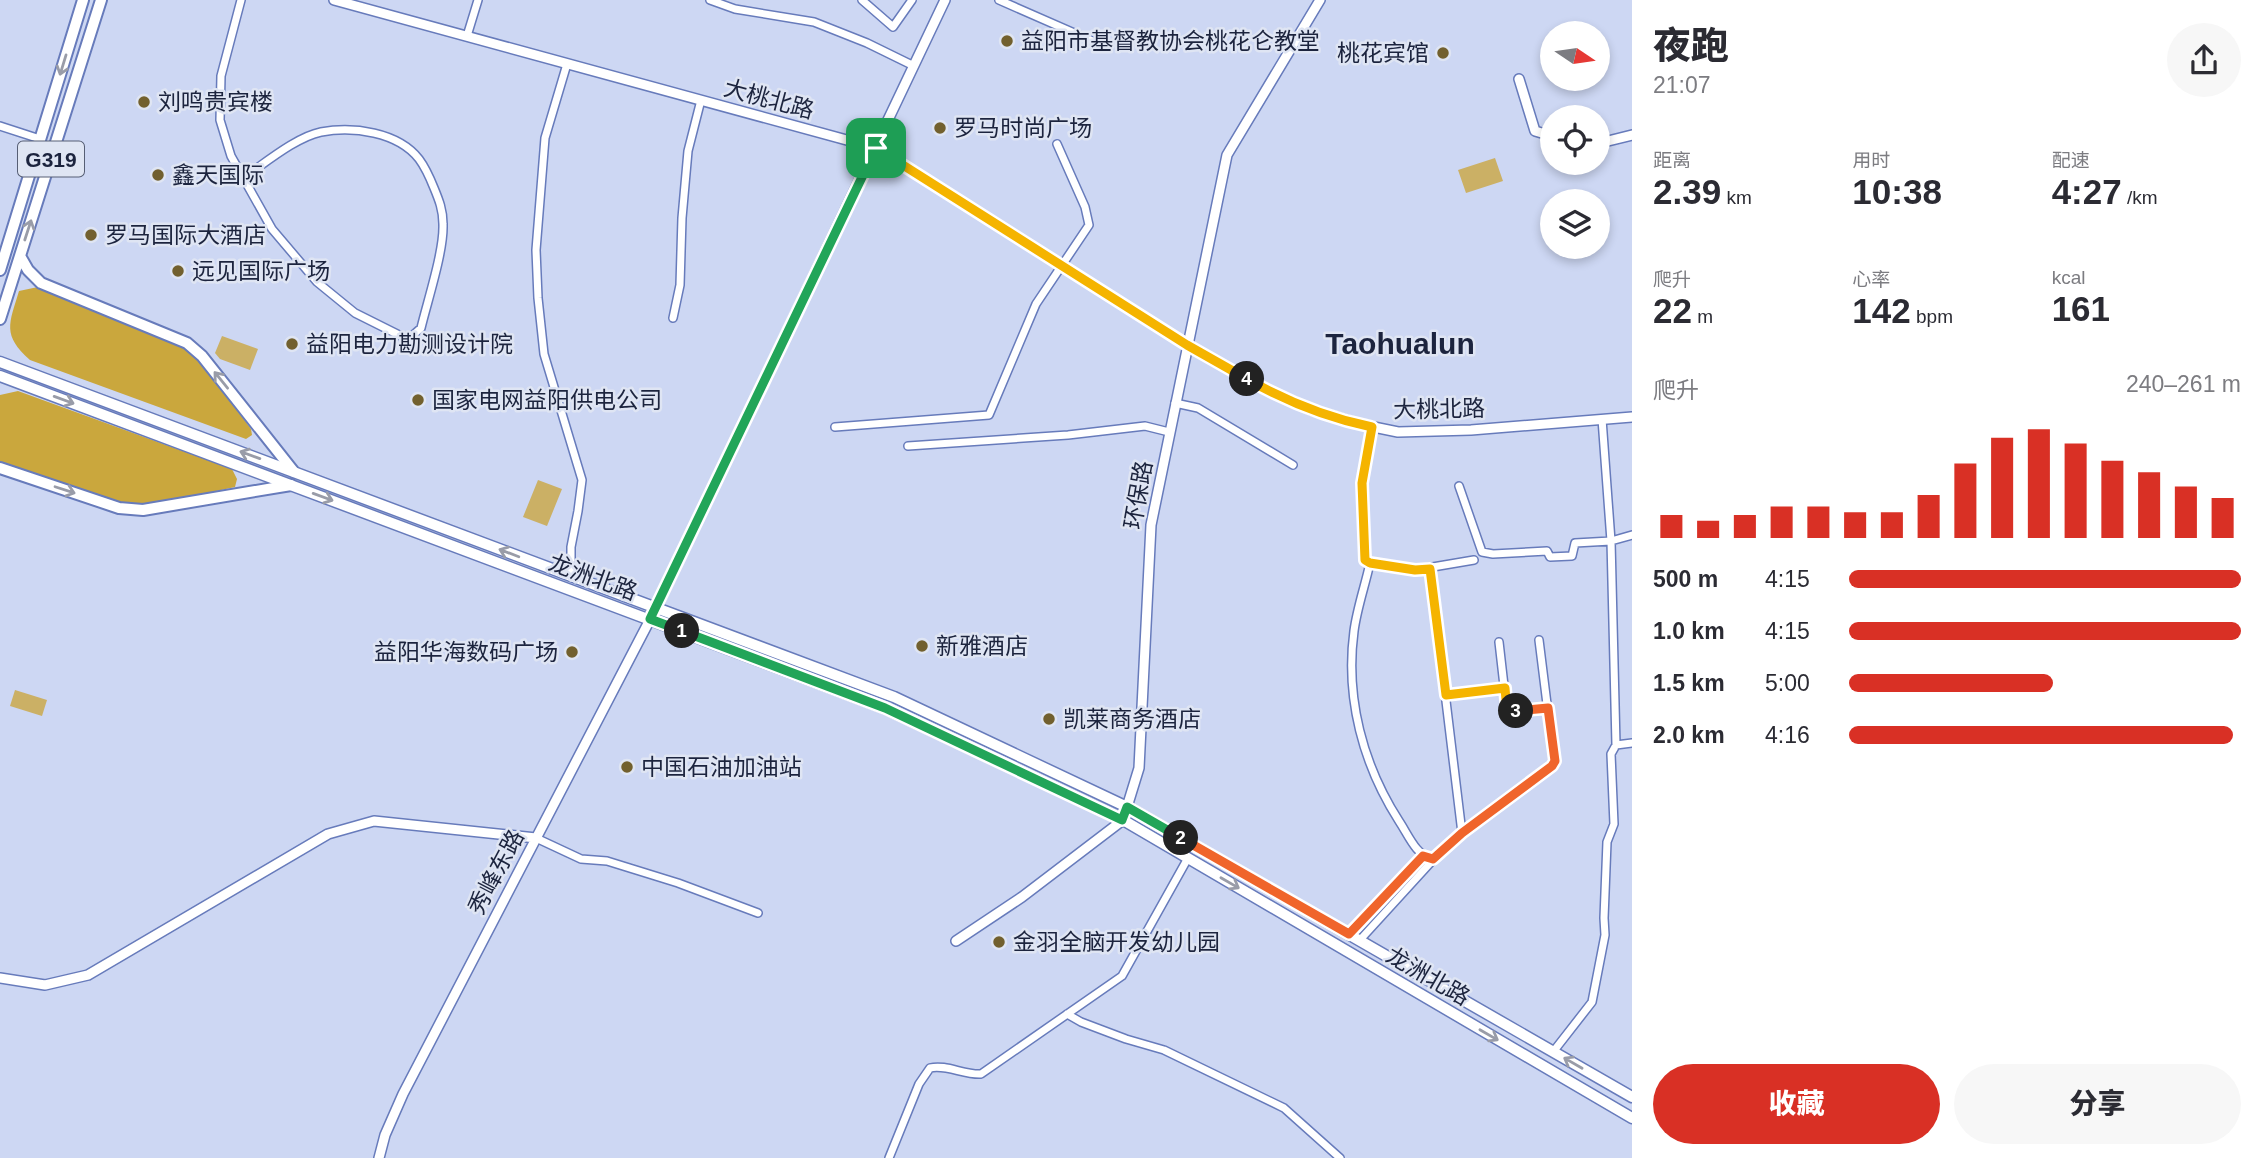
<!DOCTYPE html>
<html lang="zh">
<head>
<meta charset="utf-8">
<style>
	:root { --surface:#fff; --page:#f7f7f7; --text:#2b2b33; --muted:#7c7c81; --accent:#d93025 }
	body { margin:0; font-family:Helvetica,"Noto Sans SC",sans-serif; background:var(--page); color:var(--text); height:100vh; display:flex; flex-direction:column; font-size:26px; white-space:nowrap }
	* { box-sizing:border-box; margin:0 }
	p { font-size:23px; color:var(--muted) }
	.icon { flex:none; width:38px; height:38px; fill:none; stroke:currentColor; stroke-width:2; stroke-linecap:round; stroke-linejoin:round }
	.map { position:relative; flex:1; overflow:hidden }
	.panel { display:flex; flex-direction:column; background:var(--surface); width:630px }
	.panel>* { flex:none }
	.needle { width:46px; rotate:103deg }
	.tools { position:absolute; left:1540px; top:21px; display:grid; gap:14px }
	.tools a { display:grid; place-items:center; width:70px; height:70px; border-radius:50%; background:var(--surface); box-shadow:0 4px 10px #0003; font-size:35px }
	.pin { position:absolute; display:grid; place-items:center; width:60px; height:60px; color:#fff; margin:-30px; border-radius:14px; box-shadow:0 4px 10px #0006 }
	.km { position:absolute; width:35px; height:35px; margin:-18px; border-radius:50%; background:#222; color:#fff; font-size:19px; line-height:35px; text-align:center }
	.round { display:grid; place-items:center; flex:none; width:74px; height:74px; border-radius:37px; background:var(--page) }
	.overview { display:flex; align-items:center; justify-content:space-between; height:119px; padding:0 21px }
	h1 { font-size:38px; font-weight:800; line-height:52px }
	.figures { display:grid; grid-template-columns:repeat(3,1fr); gap:10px; height:119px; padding:7px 21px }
	.figures div { display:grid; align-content:center }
	.figures b { font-size:35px; font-weight:800 }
	.figures small { font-size:19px; font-weight:400 }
	.figures p { font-size:19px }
	.chart { height:196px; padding:14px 21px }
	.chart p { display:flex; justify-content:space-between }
	.chart svg { width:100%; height:126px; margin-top:7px; stroke:var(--accent); stroke-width:6 }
	.button { display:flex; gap:14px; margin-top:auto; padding:14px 21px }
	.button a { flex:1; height:80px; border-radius:42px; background:var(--accent); color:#fff; font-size:28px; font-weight:800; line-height:80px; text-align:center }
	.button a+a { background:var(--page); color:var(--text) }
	ul { padding:0 21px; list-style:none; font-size:23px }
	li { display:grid; grid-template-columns:112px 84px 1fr; align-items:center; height:52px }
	li i { height:18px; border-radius:9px; background:var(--accent) }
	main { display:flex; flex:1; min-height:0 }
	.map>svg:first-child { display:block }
</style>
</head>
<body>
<main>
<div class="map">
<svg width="1632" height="1158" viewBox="0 0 1632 1158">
	<rect width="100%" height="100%" fill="#cdd7f3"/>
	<path fill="#cbb065" d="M1495 158 1503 181 1466 193 1458 170Z
		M222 336 258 349 250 370 220 359 215 353Z
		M538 480 562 489 547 526 523 517Z
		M15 690 47 700 42 716 10 706Z"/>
	<path fill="#caa73d" d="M38 287 186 347 202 362 251 429 252 435 246 439 30 360C2 335 9 324 19 291Z
		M18 391 232 469 237 479 235 487 142 507 122 504 0 463V395Z"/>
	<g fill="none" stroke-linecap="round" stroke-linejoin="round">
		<g stroke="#677bbb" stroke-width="10">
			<path id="minor" d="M241 0 221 76 220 120 231 156 272 229 317 282 355 313 401 336H412L421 328C428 299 444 251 443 224 443 210 439 200 434 188 430 178 425 167 419 159 398 132 353 126 321 132 296 137 264 164 243 178
				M710 0 735 9 814 22 867 43 914 66
				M862 0 893 27 912 0
				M999 0 1104 46
				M467 36 478 0
				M567 64 545 138 536 250 538 298 544 354 582 480 578 511 571 547V576
				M0 126 40 139
				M673 318 680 285 682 218 688 151 701 100
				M1175 403 1198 408 1293 465
				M1602 419 1611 541 1616 745
				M835 427 989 415 1036 304 1089 225 1085 207 1057 144
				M1372 427 1362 483 1365 560 1370 563 1415 570 1474 560
				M908 446 1068 435 1145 426 1169 432
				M1459 486 1482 552 1493 554 1547 551 1550 557 1572 556 1575 543 1611 541 1632 535
				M1370 563C1365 586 1357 608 1354 631 1345 698 1363 765 1399 821 1409 836 1415 854 1433 860
				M1430 569 1462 833
				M1499 642 1507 712 1548 708
				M1445 695 1505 688
				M536 838 581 859 607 861 678 883 758 913
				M1349 934 1423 856
				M1359 941 1433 860 1462 833 1552 766 1554 760 1539 640
				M1067 1014 1081 1022 1126 1039 1164 1050 1284 1108 1340 1158
				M1553 1052 1592 1002 1605 935 1604 918 1607 842 1614 824 1611 754 1616 745 1632 743
				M889 1158 919 1084 930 1068C946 1064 964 1075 981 1074L1122 976 1188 858"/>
		</g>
		<g stroke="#677bbb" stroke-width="12">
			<path id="tertiary" d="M334 0 876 148 1187 345 1267 390 1312 410 1359 424 1398 432 1471 430 1632 417
				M1519 79 1535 131 1552 136
				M1598 142H1604L1632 135
				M956 941 1022 897 1123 820 1139 768 1151 525 1227 155 1320 0
				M0 978 45 985 88 975 328 834 374 821 536 838
				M379 1158 385 1135 403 1094 656 608 945 0"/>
		</g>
		<g stroke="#677bbb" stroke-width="13">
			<path id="secondary" d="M0 362 894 697 1127 807 1632 1097
				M0 376 885 708 1123 820 1632 1118"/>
		</g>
		<g stroke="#677bbb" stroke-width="14">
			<path id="primary" d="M20 256 28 270 41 283 187 343 202 356 294 472
				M0 270 83 0
				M0 319 101 0
				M0 468 119 508 143 510 291 485"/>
		</g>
		<use href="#minor" stroke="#fff" stroke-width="7"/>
		<use href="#tertiary" stroke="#fff" stroke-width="9"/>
		<use href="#secondary" stroke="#fff" stroke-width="10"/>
		<use href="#primary" stroke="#fff" stroke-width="10"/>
	</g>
	<defs><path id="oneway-shaft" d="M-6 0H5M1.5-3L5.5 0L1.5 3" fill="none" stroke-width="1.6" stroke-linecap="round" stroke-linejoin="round" transform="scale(1.75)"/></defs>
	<g stroke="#999ca8">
		<use href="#oneway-shaft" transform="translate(63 65) rotate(107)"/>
		<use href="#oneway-shaft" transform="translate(28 230) rotate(-72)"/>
		<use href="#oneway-shaft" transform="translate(221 380) rotate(-129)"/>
		<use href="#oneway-shaft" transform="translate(64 400) rotate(20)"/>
		<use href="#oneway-shaft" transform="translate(250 455) rotate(-160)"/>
		<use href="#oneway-shaft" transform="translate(65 490) rotate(18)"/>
		<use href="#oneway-shaft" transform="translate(323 497) rotate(20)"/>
		<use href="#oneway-shaft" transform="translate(509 553) rotate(-159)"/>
		<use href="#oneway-shaft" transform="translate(1230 883) rotate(30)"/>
		<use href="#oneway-shaft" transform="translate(1489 1035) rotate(30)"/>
		<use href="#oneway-shaft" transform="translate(1573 1063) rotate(-150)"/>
	</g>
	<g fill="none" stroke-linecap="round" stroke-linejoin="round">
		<g stroke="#fff" stroke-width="14">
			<path id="split-1" d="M682 631 650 619 876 148"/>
		</g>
		<g stroke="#fff" stroke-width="14">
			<path id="split-2" d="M682 631 885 708 1122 820 1127 807 1181 838"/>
		</g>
		<g stroke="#fff" stroke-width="14">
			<path id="split-3" d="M1181 838 1349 934 1423 856 1433 859 1462 833 1552 766 1555 761 1548 708 1516 711"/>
		</g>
		<g stroke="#fff" stroke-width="14">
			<path id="split-4" d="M1247 379C1286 401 1328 418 1372 427L1362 483 1365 560 1370 563 1415 570 1430 569 1446 695 1505 688 1507 712 1516 711"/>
		</g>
		<g stroke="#fff" stroke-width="14">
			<path id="split-5" d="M876 148 1187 345 1247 379"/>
		</g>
		<use href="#split-1" stroke="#22a559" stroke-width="9"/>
		<use href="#split-2" stroke="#22a559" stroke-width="9"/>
		<use href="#split-3" stroke="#f0652b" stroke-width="9"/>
		<use href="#split-4" stroke="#f5b400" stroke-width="9"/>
		<use href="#split-5" stroke="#f5b400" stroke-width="9"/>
	</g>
	<g fill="#72602e" stroke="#dfe5f3" stroke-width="2.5">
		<circle cx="1007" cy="41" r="7"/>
		<circle cx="1443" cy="53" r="7"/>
		<circle cx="144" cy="102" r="7"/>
		<circle cx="940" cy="128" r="7"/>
		<circle cx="158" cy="175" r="7"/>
		<circle cx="91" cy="235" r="7"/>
		<circle cx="178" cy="271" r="7"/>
		<circle cx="292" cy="344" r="7"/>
		<circle cx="418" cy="400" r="7"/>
		<circle cx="922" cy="646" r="7"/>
		<circle cx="572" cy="652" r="7"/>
		<circle cx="1049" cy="719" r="7"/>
		<circle cx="627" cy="767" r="7"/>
		<circle cx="999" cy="942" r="7"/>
	</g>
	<g text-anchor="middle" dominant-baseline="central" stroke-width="5" stroke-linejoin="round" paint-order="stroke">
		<rect fill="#dfe5f3" stroke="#565e74" stroke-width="2" x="18" y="141.5" width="66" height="35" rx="5"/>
		<g font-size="21" font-weight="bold" fill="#1c243e">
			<text x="51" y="159">G319</text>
		</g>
		<g font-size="23" fill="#1c243e" stroke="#dfe5f3" text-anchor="start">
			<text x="1021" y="41">益阳市基督教协会桃花仑教堂</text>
			<text x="1429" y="53" text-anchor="end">桃花宾馆</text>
			<text x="158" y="102">刘鸣贵宾楼</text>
			<text x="954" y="128">罗马时尚广场</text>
			<text x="172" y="175">鑫天国际</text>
			<text x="105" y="235">罗马国际大酒店</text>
			<text x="192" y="271">远见国际广场</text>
			<text x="306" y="344">益阳电力勘测设计院</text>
			<text x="432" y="400">国家电网益阳供电公司</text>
			<text x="936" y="646">新雅酒店</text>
			<text x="558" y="652" text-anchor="end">益阳华海数码广场</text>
			<text x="1063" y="719">凯莱商务酒店</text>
			<text x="641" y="767">中国石油加油站</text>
			<text x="1013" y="942">金羽全脑开发幼儿园</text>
		</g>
		<g font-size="23" fill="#1c243e" stroke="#dfe5f3">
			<text transform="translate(769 99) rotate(15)">大桃北路</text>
			<text transform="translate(1439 409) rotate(-1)">大桃北路</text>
			<text transform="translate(1138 495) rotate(-80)">环保路</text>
			<text transform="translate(593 577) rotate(20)">龙洲北路</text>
			<text transform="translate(496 872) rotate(-62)">秀峰东路</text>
			<text transform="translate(1428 976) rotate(30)">龙洲北路</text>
		</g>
		<g font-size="30" font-weight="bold" fill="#1c243e" stroke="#dfe5f3">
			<text x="1400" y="343">Taohualun</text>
		</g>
	</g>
</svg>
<div class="tools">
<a><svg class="needle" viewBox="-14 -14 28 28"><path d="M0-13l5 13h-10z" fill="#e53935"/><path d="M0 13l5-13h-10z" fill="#7c7c81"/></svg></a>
<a><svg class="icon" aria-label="locate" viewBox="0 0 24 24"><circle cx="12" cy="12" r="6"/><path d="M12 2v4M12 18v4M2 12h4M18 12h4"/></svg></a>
<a><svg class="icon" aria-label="layers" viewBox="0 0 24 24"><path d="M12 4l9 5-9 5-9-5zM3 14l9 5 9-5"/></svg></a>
</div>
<div class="pin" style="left:876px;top:148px;background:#1e9e55"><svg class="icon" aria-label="arrive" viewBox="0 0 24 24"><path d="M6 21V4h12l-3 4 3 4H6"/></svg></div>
<b class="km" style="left:682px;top:631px">1</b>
<b class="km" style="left:1181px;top:838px">2</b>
<b class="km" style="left:1516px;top:711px">3</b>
<b class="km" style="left:1247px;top:379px">4</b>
</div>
<section class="panel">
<div class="overview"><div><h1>夜跑</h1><p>21:07</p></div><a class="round"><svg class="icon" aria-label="share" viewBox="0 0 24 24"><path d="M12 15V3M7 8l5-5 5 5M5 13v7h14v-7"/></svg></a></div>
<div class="figures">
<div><p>距离</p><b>2.39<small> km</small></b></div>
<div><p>用时</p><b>10:38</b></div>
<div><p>配速</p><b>4:27<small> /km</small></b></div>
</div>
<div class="figures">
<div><p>爬升</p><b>22<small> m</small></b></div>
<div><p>心率</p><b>142<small> bpm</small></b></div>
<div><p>kcal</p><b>161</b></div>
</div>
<div class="chart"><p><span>爬升</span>240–261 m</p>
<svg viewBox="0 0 160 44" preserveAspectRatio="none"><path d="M5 44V36M15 44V38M25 44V36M35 44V33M45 44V33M55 44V35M65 44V35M75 44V29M85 44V18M95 44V9M105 44V6M115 44V11M125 44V17M135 44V21M145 44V26M155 44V30"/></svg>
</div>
<ul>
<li><b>500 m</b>4:15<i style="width:100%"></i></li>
<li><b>1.0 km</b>4:15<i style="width:100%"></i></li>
<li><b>1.5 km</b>5:00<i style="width:52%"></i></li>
<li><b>2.0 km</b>4:16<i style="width:98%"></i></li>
</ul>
<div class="button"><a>收藏</a><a>分享</a></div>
</section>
</main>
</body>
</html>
